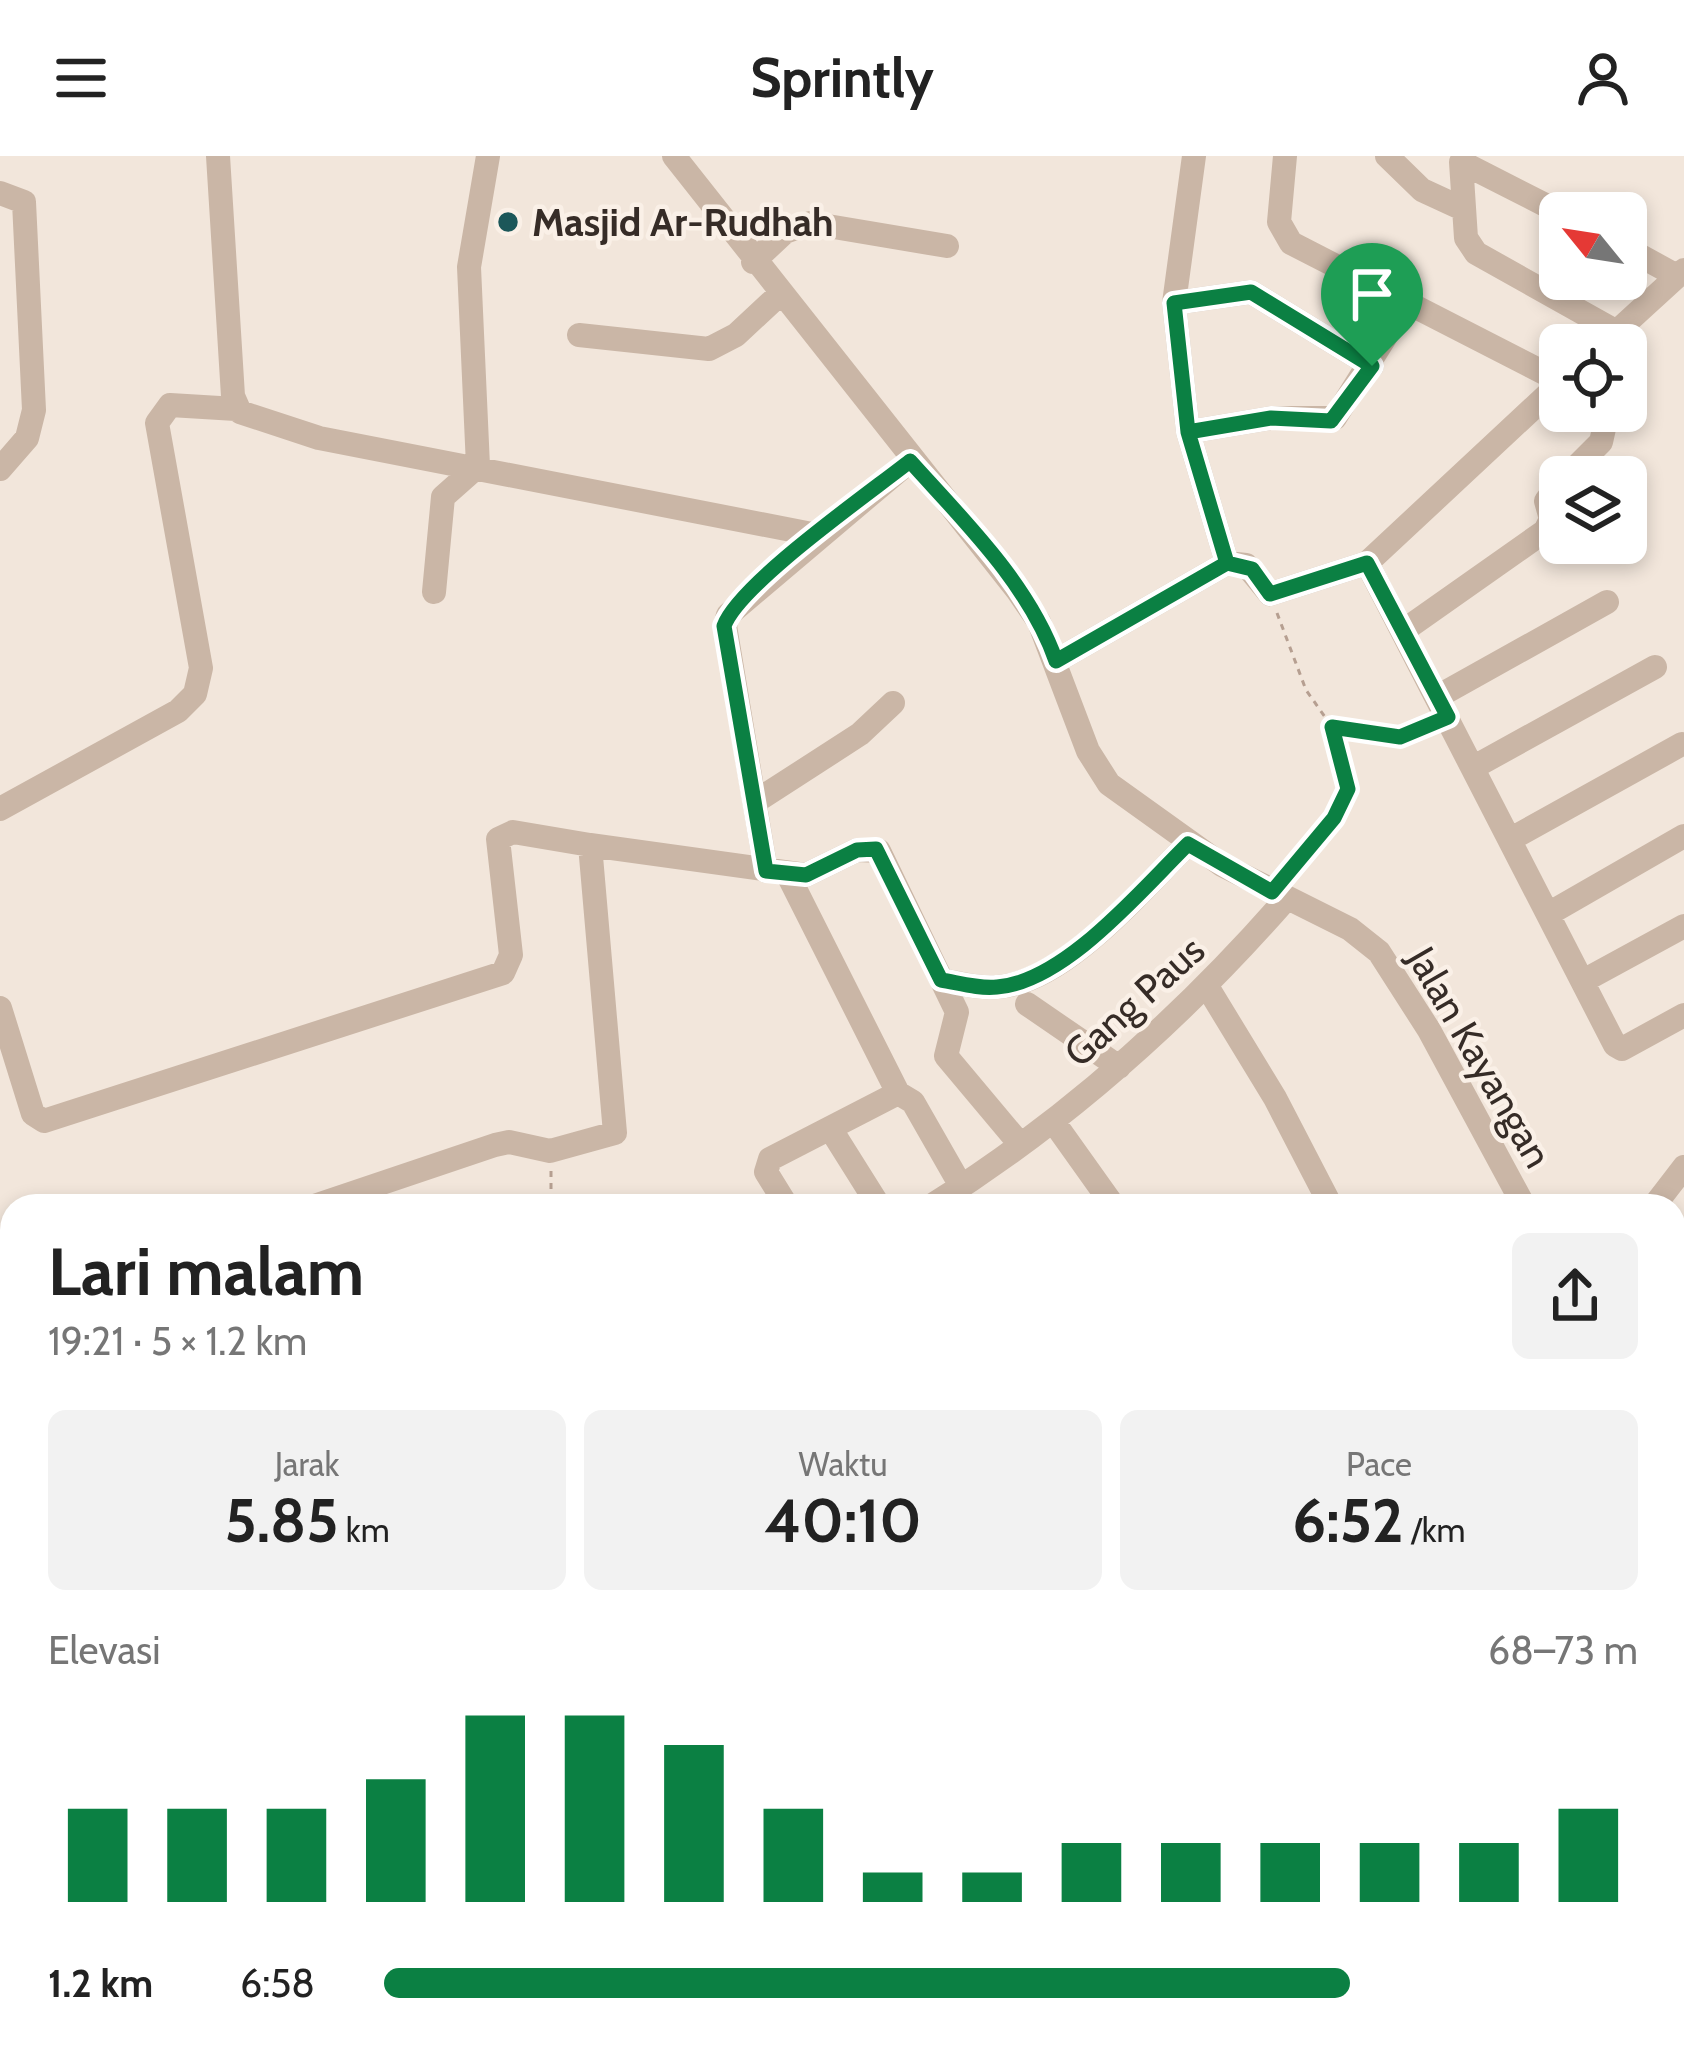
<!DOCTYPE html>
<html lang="id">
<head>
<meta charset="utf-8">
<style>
	:root { --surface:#fff; --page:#f2f2f2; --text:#222; --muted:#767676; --accent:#0b8043 }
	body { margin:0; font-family:Cabin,sans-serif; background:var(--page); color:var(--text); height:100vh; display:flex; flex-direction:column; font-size:45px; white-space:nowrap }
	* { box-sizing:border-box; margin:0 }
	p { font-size:39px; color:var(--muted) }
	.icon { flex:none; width:66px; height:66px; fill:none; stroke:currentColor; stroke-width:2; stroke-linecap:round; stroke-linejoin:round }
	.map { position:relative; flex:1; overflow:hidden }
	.panel { position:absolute; left:0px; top:1038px; width:1686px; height:861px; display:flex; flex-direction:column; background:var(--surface); border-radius:36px 36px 0 0; box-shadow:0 6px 18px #0003 }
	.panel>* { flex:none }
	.needle { width:78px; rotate:300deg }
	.tools { position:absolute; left:1539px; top:36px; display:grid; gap:24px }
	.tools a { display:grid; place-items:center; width:108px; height:108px; border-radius:18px; background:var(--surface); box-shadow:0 6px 18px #0003; font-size:60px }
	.pin { position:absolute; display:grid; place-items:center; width:102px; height:102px; color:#fff; margin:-123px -51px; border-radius:50% 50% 50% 0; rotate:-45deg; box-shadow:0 0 12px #0007 }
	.pin .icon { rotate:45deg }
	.round { display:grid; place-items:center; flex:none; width:126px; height:126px; border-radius:18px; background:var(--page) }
	.overview { display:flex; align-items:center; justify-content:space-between; height:204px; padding:0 48px }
	h1 { font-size:66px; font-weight:700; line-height:90px }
	.stats { display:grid; grid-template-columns:repeat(3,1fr); gap:18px; height:204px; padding:12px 48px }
	.stats div { display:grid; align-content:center; border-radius:18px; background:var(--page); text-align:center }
	.stats b { font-size:60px; font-weight:700 }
	.stats small { font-size:33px; font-weight:400 }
	.stats p { font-size:33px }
	.chart { height:336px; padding:24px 48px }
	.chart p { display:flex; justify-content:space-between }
	.chart svg { width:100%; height:216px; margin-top:12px; stroke:var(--accent); stroke-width:6 }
	ul { padding:0 48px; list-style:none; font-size:39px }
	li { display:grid; grid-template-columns:192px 144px 1fr; align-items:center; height:90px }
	li i { height:30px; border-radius:15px; background:var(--accent) }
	header { display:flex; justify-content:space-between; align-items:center; height:156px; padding:0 48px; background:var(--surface); font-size:54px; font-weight:700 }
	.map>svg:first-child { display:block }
</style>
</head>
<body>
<header><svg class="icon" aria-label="menu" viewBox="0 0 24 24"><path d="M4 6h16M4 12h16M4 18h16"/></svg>Sprintly<svg class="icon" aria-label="person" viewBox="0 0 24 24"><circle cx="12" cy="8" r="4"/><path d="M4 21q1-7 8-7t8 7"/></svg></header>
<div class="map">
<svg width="1684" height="1898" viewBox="0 0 1684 1898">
	<rect width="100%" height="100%" fill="#f2e6db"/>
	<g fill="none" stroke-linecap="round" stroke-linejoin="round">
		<path stroke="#b69f91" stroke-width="3" stroke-dasharray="6 6" stroke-linecap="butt" d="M1277 457 1306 534 1332 571 1348 633 1334 663 1288 718
			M1334 571 1400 581 1430 572
			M551 1015V1050"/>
		<path stroke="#cab6a6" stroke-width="24" d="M218 0 233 240 240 256 319 282 817 379
			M674 0 1017 434 1039 466 1088 595 1109 628 1222 709 1350 773 1379 796 1429 874 1524 1050
			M1194 0 1174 147 1188 276 1227 407
			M1285 0 1279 66 1291 87 1560 225
			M1387 0 1422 34 1461 52
			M0 37 24 46 34 254 27 282 0 313
			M1561 57 1461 6 1466 82 1476 97 1617 176
			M1626 92 1677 120
			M753 106 785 76 810 67 947 90
			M1174 147 1251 136 1372 210
			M579 179 709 193 736 179 779 139
			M1602 189 1684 114
			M1188 276 1271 262H1335L1409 143
			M1566 321 1601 286 1605 268 1595 255
			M1227 407 1246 409 1270 438 1367 407 1560 227
			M1367 407 1615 889 1622 893 1684 859
			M434 436 443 341 478 310 469 111 488 0
			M1403 475 1545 375 1551 363 1546 345 1560 326
			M1056 505 1227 407
			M1437 541 1607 446
			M1474 611 1655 511
			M758 644 860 578 893 547
			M0 653 178 555 195 538 201 512 157 267 170 249 236 253
			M1511 683 1682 588
			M766 715 725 470 728 459 910 305
			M787 717 898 937
			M1550 757 1684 680
			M942 824C959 827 979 833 997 831 1065 827 1142 733 1188 688
			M1585 824 1684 770
			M1208 832 1275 942 1331 1050
			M1027 848 1119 911
			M0 852 33 958 44 965 503 817 511 799 498 683 513 676 590 689
			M1053 965 1110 1045
			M830 972 879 1050
			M314 1050 495 989 509 986 550 995 615 977 590 689 806 719 857 694 879 695 957 856 946 900 1019 987
			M787 1050 766 1016 770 1003 898 937 913 946 961 1030
			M931 1050C1065 966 1182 862 1286 743
			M1654 1050 1684 1011
			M1674 1265 1684 1276
			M1674 1526 1681 1535 1674 1550
			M1674 1594 1684 1603
			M1674 1692 1684 1681
			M1674 1730 1684 1737
			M758 1887 767 1898
			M1335 1887 1352 1898
			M1111 1898 1120 1887"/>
	</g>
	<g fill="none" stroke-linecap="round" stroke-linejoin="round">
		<g stroke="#fff" stroke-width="24">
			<path id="route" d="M1372 210 1331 265 1271 262 1188 276 1227 407 1056 505C1029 428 964 365 910 305 871 336 739 428 724 470L766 715 806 719 857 694 876 693 941 824C959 827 979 833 997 831 1065 826 1142 733 1188 688L1272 736 1334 662 1348 633 1332 571 1400 581 1448 561 1367 407 1270 438 1252 413 1227 407 1188 276 1174 147 1251 136 1372 210"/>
		</g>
		<use href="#route" stroke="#0b8043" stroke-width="15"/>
	</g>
	<circle fill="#1c5759" stroke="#faf0e7" stroke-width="4.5" cx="508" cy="66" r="12"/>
	<g text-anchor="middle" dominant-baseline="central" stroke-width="9" stroke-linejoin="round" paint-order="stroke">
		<g font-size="39" font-weight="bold" fill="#362c27" stroke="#faf0e7" text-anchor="start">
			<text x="532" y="66">Masjid Ar-Rudhah</text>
		</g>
		<g font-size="39" fill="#362c27" stroke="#faf0e7">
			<text transform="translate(1134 845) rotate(-42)">Gang Paus</text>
			<text transform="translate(1480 901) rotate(60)">Jalan Kayangan</text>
		</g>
	</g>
</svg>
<div class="tools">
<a><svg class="needle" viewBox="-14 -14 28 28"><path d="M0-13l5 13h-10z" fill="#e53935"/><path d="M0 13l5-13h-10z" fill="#767676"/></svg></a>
<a><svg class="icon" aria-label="locate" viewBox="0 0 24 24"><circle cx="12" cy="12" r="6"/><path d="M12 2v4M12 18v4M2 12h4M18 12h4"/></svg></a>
<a><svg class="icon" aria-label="layers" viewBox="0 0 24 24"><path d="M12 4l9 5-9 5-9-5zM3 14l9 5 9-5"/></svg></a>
</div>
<div class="pin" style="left:1372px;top:210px;background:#1e9e55"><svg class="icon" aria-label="arrive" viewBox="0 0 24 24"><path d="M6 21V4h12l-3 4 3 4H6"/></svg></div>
<section class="panel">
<div class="overview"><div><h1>Lari malam</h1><p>19:21 · 5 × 1.2 km</p></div><a class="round"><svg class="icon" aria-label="share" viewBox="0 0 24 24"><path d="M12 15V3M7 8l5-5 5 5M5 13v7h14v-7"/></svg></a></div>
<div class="stats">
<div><p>Jarak</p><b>5.85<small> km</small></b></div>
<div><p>Waktu</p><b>40:10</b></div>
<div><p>Pace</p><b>6:52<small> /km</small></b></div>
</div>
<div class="chart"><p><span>Elevasi</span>68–73 m</p>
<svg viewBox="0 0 160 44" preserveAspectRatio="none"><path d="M5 44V25M15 44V25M25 44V25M35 44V19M45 44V6M55 44V6M65 44V12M75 44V25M85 44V38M95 44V38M105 44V32M115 44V32M125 44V32M135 44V32M145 44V32M155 44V25"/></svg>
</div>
<ul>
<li><b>1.2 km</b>6:58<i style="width:77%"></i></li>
</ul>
</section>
</div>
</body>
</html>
